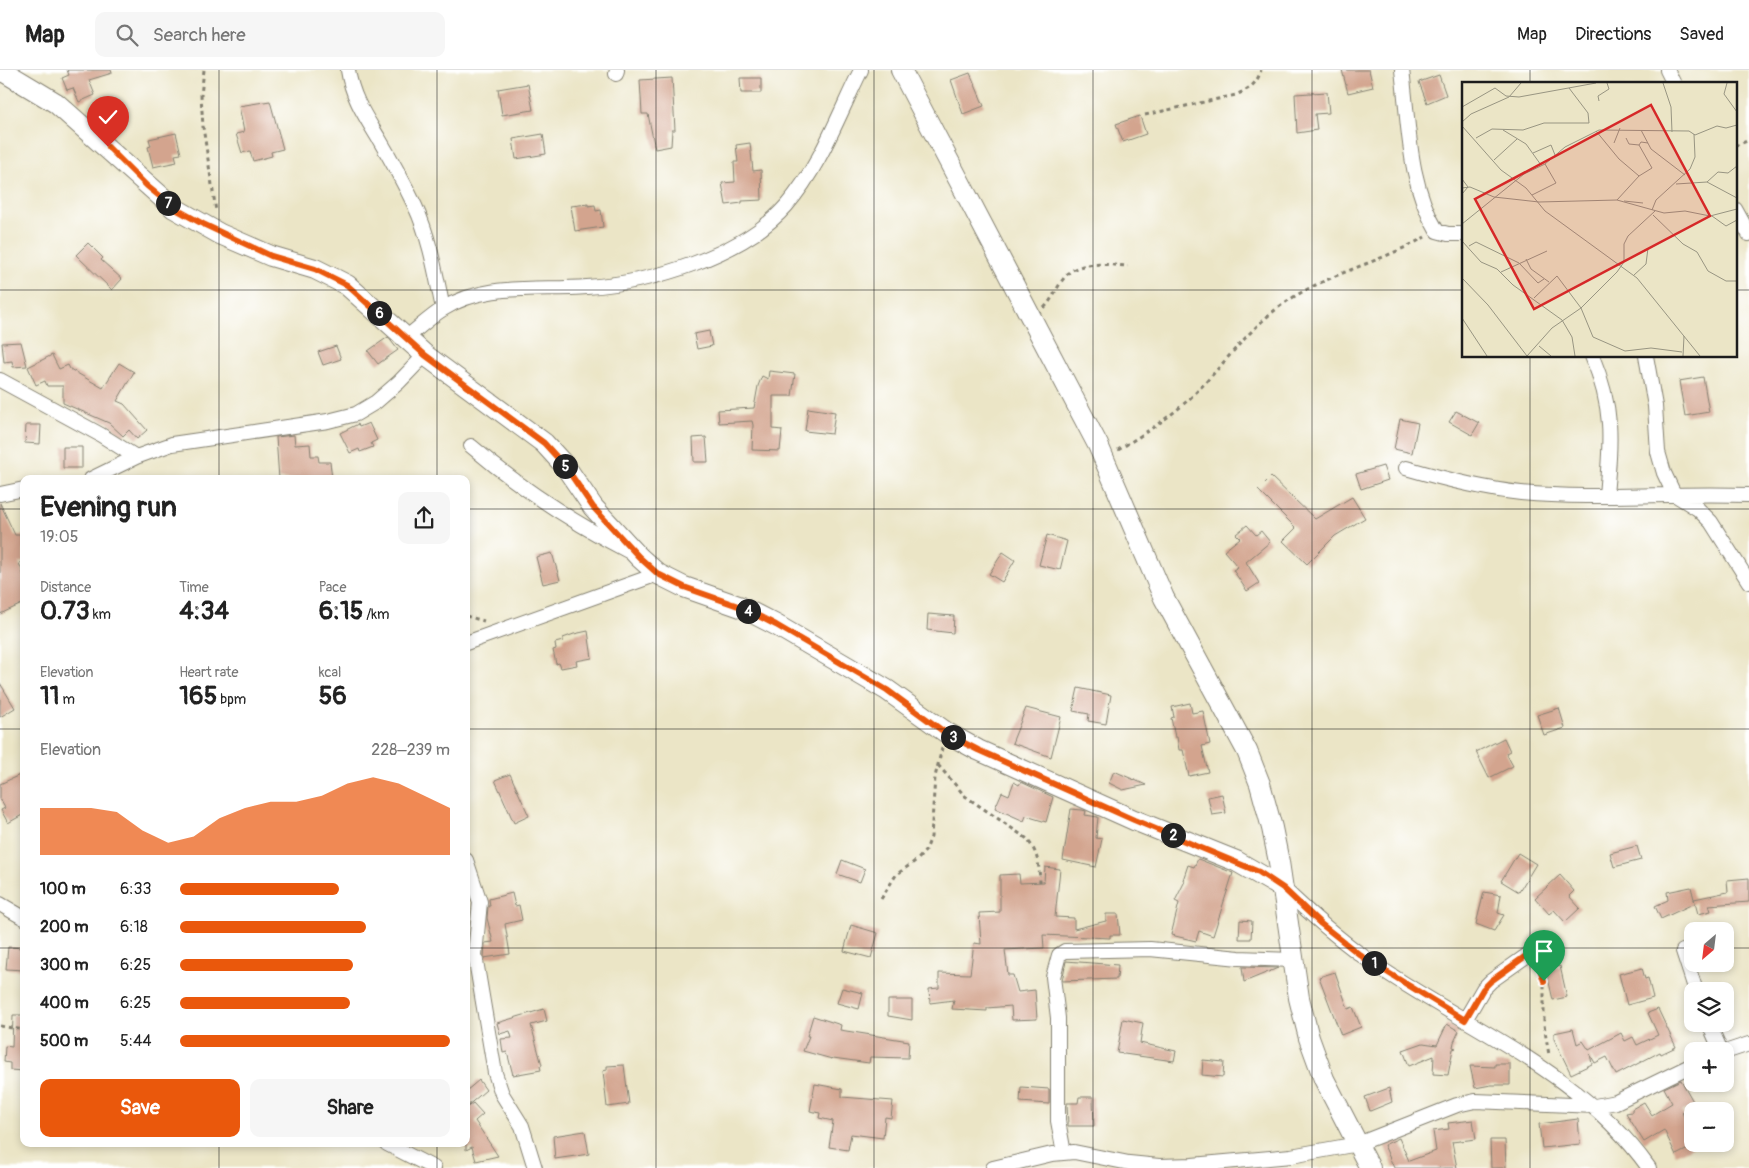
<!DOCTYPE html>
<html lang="en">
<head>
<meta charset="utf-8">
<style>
	:root { --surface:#fff; --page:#f6f6f6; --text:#222; --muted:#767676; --line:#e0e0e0; --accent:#ea580c }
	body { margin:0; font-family:Pangolin,sans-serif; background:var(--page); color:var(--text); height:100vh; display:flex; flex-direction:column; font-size:19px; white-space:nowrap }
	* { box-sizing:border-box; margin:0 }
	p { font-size:16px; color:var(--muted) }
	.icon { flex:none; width:28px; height:28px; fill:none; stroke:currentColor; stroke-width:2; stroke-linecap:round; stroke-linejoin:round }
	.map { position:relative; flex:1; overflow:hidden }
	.sheet { position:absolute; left:20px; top:405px; width:450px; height:672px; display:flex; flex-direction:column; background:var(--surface); border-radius:10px; box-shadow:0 2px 8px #0003 }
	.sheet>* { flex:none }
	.needle { width:32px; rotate:208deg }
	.controls { position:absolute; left:1684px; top:852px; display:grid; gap:10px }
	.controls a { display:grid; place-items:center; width:50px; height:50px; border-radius:10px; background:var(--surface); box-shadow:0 2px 8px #0003; font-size:25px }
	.pin { position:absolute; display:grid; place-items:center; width:42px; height:42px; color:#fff; margin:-51px -21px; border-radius:50% 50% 50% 0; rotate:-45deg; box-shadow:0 0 5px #0007 }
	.pin .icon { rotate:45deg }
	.km { position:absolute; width:25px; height:25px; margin:-12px; border-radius:50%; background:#222; color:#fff; font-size:14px; line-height:25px; text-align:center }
	.round { display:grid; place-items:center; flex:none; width:52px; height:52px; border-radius:10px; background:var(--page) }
	.head { display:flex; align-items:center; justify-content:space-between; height:85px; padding:0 20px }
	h1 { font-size:28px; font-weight:800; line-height:38px }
	.metrics { display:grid; grid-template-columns:repeat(3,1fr); gap:8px; height:85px; padding:5px 20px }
	.metrics div { display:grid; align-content:center }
	.metrics b { font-size:25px; font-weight:800 }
	.metrics small { font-size:14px; font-weight:400 }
	.metrics p { font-size:14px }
	.chart { height:140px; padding:10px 20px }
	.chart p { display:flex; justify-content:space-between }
	.chart svg { width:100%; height:90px; margin-top:5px; fill:var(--accent); opacity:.7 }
	.cta { display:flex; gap:10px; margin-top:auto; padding:10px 20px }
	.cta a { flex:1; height:58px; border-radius:10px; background:var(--accent); color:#fff; font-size:20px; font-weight:800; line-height:58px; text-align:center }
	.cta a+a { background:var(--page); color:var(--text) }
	ul { padding:0 20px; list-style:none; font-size:16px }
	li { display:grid; grid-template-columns:80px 60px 1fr; align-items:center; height:38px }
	li i { height:12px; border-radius:6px; background:var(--accent) }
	header { display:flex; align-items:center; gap:30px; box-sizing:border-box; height:70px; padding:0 25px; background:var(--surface); border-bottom:1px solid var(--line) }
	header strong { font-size:24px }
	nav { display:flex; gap:28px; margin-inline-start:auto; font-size:18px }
	.search { width:350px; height:45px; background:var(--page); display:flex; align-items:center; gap:12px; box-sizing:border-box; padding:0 18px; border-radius:10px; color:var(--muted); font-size:19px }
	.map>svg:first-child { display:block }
</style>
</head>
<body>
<header>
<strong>Map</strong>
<div class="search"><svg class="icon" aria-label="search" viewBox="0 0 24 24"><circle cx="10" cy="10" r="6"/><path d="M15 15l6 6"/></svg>Search here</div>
<nav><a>Map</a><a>Directions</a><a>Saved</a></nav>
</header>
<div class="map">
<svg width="1749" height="1098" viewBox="0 0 1749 1098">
	<rect width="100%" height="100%" fill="#fff"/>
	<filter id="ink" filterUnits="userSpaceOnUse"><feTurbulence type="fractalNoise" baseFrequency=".02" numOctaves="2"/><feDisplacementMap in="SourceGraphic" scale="10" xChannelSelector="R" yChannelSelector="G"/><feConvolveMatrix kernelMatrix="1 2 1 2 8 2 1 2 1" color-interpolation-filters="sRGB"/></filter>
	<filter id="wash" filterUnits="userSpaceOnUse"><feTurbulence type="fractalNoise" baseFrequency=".0096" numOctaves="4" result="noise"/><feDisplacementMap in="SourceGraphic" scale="20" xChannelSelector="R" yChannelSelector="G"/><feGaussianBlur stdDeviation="1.12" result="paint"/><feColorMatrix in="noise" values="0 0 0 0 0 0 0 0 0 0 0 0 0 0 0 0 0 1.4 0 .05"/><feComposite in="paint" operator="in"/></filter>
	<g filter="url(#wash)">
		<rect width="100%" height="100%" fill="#ebe5c6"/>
		<g id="blocks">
			<path fill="#d3a48e" d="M67 0H111L112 3 89 10 95 25 79 32 73 18 67 20 62 8 69 5Z
				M1342 0H1369L1373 17 1348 23Z
				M970 3 984 36 963 44 951 10Z
				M1439 5 1446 25 1427 33 1419 12Z
				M672 8 675 60H672L671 76 655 79 648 44H642L640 10Z
				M740 8H761V23H741Z
				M528 14 533 40 502 45 498 19Z
				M1327 22 1329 43 1315 44 1317 60 1297 63 1295 24Z
				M270 31 283 79 271 82 272 86 253 91 250 81 242 83 236 64 244 62 239 36Z
				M1140 46 1146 64 1123 72 1116 54Z
				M176 63 181 84 175 85 177 92 153 97 148 77 151 76 149 69Z
				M543 64 546 84 516 89 513 69Z
				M750 73 753 101 761 100 762 130 742 131V133L726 135 722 113 735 112 734 92H738L736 75Z
				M588 134V136L595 135 596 141 601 140 603 157 575 161 571 136Z
				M88 173 103 188 101 190 122 209 112 220 76 185Z
				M709 261 712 276 697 279 694 264Z
				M388 267 398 280 378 294 368 281Z
				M21 272 27 296 13 297 12 291 4 292 2 273Z
				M336 276 341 289 323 295 318 282Z
				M52 285 59 299 68 295 70 299 103 318 119 293 134 302 117 331 124 334 147 360 137 369 129 360 123 366 109 353 63 333V316H47L45 311 36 315 28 297Z
				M769 301 795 304 792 326H773V359L782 360 780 381 752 380 753 355 752 351 719 353 718 340 754 338 758 316 762 306 768 309Z
				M1703 307 1709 342 1685 346 1679 311Z
				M808 338 835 342 832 364 805 361Z
				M1456 341 1479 353 1472 365 1449 352Z
				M1400 349 1418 353 1412 383 1394 379Z
				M369 353 377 370 371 373 373 377 360 382 359 379 350 383 340 363 358 354 359 357Z
				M26 355H41L40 374 25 373Z
				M294 365 295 375 310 374 311 386H318L319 392H330L332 409H279L276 367Z
				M706 367 708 392H694L693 368Z
				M63 377H82V398H63Z
				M1383 396 1388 410 1361 419 1356 404Z
				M1271 407 1315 449 1352 427 1365 448 1335 466 1307 494 1283 471 1296 458 1258 420Z
				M0 433 15 465H24V492L19 493 24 506V533L0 544Z
				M1247 455 1256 465 1261 461 1270 472 1246 492 1259 513 1247 521 1233 500 1238 497 1224 481 1240 468 1236 464Z
				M1047 465 1067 471 1060 500 1039 495Z
				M1003 482 1015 490 1002 512 989 504Z
				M552 483 560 510 543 514 536 487Z
				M928 544 954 546 953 563 927 560Z
				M588 561 592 588 576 591 577 595 561 598 559 593 556 594 553 580 556 579 555 573 563 571V568L574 564Z
				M0 613 15 638 0 647Z
				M1078 618 1111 625 1106 654 1088 651 1089 644 1073 641Z
				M1190 633 1192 643 1203 641 1210 674 1202 676 1208 702 1189 706 1183 680H1179L1177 667H1175L1171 648 1174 647 1172 637Z
				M1026 638 1061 647 1051 687 1012 673Z
				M1559 638 1565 658 1544 665 1537 645Z
				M1504 668 1510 681 1506 683 1513 696 1489 708 1476 682Z
				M1114 701 1146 715 1123 720 1109 713Z
				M24 703V744L8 753 1 740 5 738 0 729V714Z
				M510 704 529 746 514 753 495 710Z
				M1014 712 1019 715 1021 712 1053 727 1046 752 1026 746 1024 751 995 738 1002 722 1009 725Z
				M1222 724 1226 743 1212 745 1208 727Z
				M1071 739 1082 740 1086 741 1085 745 1098 747 1096 768 1102 769 1096 797 1063 790Z
				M1637 776 1641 790 1614 797 1610 783Z
				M1518 783 1536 794 1519 822 1501 811Z
				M1198 789 1233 803 1213 866 1199 861 1196 871 1171 865 1179 833 1175 831 1185 811 1183 810 1188 795 1194 797Z
				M842 790 865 799 860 812 837 804Z
				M1045 797 1060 799 1055 847 1074 848V859L1106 851V844H1118L1120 865H1110V868L1043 865 1044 878 1005 880 1008 905H1013L1018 922 1035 920 1037 949 1012 950 1011 936 987 938V941L952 939 954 930 930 933 929 919 939 918V903L970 904 974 873 981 874 979 843 1000 842V805L1019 804 1020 813 1044 812Z
				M1560 805 1574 821 1569 826 1580 838 1565 852 1554 840 1549 844 1535 828Z
				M1749 808V832L1709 835 1711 841 1698 844 1694 829 1728 822 1727 810Z
				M1691 817 1695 833 1661 849 1655 836 1668 830 1667 822Z
				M1484 822 1501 825 1498 843 1504 845 1494 861 1476 854Z
				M512 823 515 836 519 835 522 850 505 854 510 884 484 888 485 873 493 872 487 848 488 836H490L489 829Z
				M1240 850 1252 851 1251 869H1239Z
				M851 855 878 863 871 888 844 881Z
				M8 877 24 878V900L6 899Z
				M1066 891 1118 895 1117 909 1062 911Z
				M1560 896 1567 927 1553 930 1546 899Z
				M1242 897H1243L1278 898 1244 912Z
				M1642 898 1645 909 1648 908 1653 928 1627 935 1619 904Z
				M1335 902 1348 939 1353 937 1361 957 1341 965 1319 907Z
				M842 918 863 923 859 939 837 933Z
				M888 930H912V950L888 946Z
				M544 939 547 951 531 955 542 995 540 996 541 1000 513 1005 507 982 503 983 501 969 512 968 510 961 500 964 497 953Z
				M1658 939 1676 977 1661 984 1660 982 1616 1005 1607 987 1595 993 1590 984 1592 994 1571 1004 1554 969V963L1573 959 1577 974 1583 971 1589 980 1621 963 1625 971 1633 967 1637 975 1658 965 1648 943Z
				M13 945H24V1001L10 1000V993L4 992 5 976 12 977Z
				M813 946 841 955 840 960 909 971 908 988 870 987 869 993 833 988 832 989 803 981 809 966H807Z
				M1123 949 1143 953 1140 973 1176 981 1174 991 1117 983Z
				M1447 954 1459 961 1454 972 1453 977 1456 978 1453 979 1448 1005 1433 1004 1434 986 1409 996 1403 980 1423 973 1437 975Z
				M1203 990 1224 992 1223 1007 1202 1005Z
				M1495 994H1510V1015H1491L1475 1018 1470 996 1495 997Z
				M624 995 629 1034 607 1037 603 1001 607 1000V996Z
				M479 1010 486 1020 466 1037V1021Z
				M1681 1010 1695 1035 1682 1042 1692 1064V1077L1676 1085 1664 1060 1644 1072 1626 1043 1632 1042V1039L1644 1032 1652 1045 1672 1033 1664 1018Z
				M815 1014 842 1019V1027L893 1031 891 1048 885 1047 883 1068 851 1064 848 1080 829 1077 833 1051 819 1048 820 1043 810 1041Z
				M1021 1017 1049 1019V1034L1020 1032Z
				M1389 1018 1392 1032 1370 1041 1365 1027Z
				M1079 1027H1093L1094 1056H1068L1067 1033H1078Z
				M473 1033 483 1044 475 1051 498 1086 476 1091 472 1077 466 1080V1038Z
				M1578 1049 1580 1074 1542 1078 1539 1054Z
				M1473 1050 1476 1069 1452 1072 1457 1098H1394L1384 1075 1399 1068 1409 1091 1436 1081 1433 1061 1449 1059 1448 1053Z
				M585 1061 589 1084 555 1089 553 1066Z
				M1490 1070H1505L1506 1098H1491Z"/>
		</g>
	</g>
	<g filter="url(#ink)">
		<use href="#blocks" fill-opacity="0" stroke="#848071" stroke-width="1"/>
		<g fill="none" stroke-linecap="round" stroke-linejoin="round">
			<g stroke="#848071" stroke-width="16">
				<path id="street" d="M348 0C352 27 365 46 379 69 392 91 404 113 415 136 430 168 436 205 443 239
					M1402 0C1409 54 1408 113 1437 161L1448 164H1463
					M1667 0 1674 14
					M616 4 617 0
					M1735 139 1749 164
					M407 267C419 258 430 247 443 239 485 212 540 221 587 217 651 213 743 185 786 136 820 97 838 46 861 0
					M1592 286C1614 339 1611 370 1606 425
					M1646 286 1655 336 1658 382 1664 403 1674 424 1698 439 1711 452 1749 512
					M0 310 101 365 136 387
					M471 376C520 418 572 452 630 482
					M1406 398C1444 409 1482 419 1521 423 1597 430 1673 422 1749 425
					M91 409 136 387 172 374 328 351 356 344 376 332 399 312 425 285
					M0 424 24 419
					M466 573 658 504
					M466 790 480 832 475 885 495 1003 502 1024 522 1056 535 1098
					M1283 818C1309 843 1335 866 1364 887 1462 957 1577 997 1649 1098
					M0 834 24 848
					M1683 881 1696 921
					M1465 950 1483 919 1491 911 1546 872
					M1709 954 1721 981
					M1725 982 1749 974
					M387 1074 434 1098
					M1064 1083 1058 1051V948L1053 907 1059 885 1065 881 1150 879 1239 888 1294 890
					M993 1098 1052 1084 1074 1082 1129 1093 1159 1096 1192 1095 1291 1086 1358 1074 1457 1035 1475 1031 1595 1036 1616 1032 1692 995"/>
			</g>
			<g stroke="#848071" stroke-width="22">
				<path id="secondary" d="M1 0 56 33 174 138 220 164 271 186 315 199 347 215 425 285 544 373 565 396 593 437 639 487 658 504 684 517 741 537 776 555 887 620 947 663 978 680 1134 750 1236 791 1283 818
					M901 0 1098 375 1164 528 1247 681 1260 714 1272 758 1279 792 1299 928 1309 968 1324 1009 1370 1098"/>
			</g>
			<path stroke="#848071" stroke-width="3" stroke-dasharray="4 4" stroke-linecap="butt" d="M204 0 201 25 203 57 216 141
				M1145 45 1236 25C1249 19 1257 14 1261 0
				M1735 76 1749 70
				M1044 238C1053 229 1056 218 1064 208 1078 189 1107 195 1128 196
				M1118 380C1142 365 1166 350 1186 332 1219 302 1243 264 1279 237 1323 204 1378 194 1425 167
				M466 546 484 551
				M938 695 965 726 1026 768C1038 782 1039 794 1040 812
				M881 829 896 805 918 789 926 780 931 767 935 707 942 678
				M1539 892 1544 911V955L1549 985
				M0 956 24 960"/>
			<use href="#street" stroke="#fff" stroke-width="14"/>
			<use href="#secondary" stroke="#fff" stroke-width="20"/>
		</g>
	</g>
	<g fill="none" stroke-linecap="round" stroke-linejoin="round" filter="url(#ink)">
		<g stroke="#fff" stroke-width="10">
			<path id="route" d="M108 77 147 116 174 138 203 154 271 186 315 199 347 215 425 285 544 373 565 396 593 437 639 487 658 504 684 517 741 537 776 555 887 620 947 664 978 680 1134 750 1259 802 1283 818 1321 854 1364 888 1465 950 1483 919 1491 911 1534 880 1544 911"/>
		</g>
		<use href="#route" stroke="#ea580c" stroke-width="6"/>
	</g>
	<path fill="none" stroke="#1c1c1c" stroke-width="1" stroke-opacity="0.55" d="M219 0V409M437 0V409M656 0V1098M874 0V1098M1093 0V1098M1312 0V1098M1530 0V14M0 220H1463M1735 220H1749M1530 286V1098M0 439H24M466 439H1749M0 659H24M466 659H1749M0 878H24M466 878H1692M1725 878H1749M219 1074V1098M437 1074V1098"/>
	<g transform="translate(1462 12)">
		<rect width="275" height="275" fill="#ebe5c6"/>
		<path fill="none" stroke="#989582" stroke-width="1" d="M201 1 209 25 210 50M265 1 262 12 275 30M137 19 136 14 147 7 145 1M0 25 33 6 44 14 57 15 134 1M0 40 9 32 47 15 59 1M0 44 39 88 64 106 83 129 175 196 238 274M41 48 64 62 79 83M179 48 189 67 223 93M134 49 157 77 177 94M14 56 30 47 61 48 82 41H127L126 31 107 6M164 56 167 62 177 63M152 61 158 46M71 71 89 63 93 73M32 78 55 57M0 97 6 105 0 112M245 100 256 90 266 91 275 84M214 102 245 100 275 116M0 106 8 105 32 115 77 120 155 118 202 131 223 129 248 134 275 127M70 113 94 101 83 82M155 118 177 94 190 86 177 63 179 60 186 61M162 119 181 121M190 128 194 118 228 87 233 75 232 52M191 133 221 162 235 170 246 189 264 199H275M250 134 264 144 275 138M0 142 62 92 83 82 103 65 137 48 227 49 233 53 255 44 264 46 275 43M0 159 19 180 35 187 51 203 100 238 110 255 113 274M7 164 14 160 57 181 76 201 82 197M64 177 69 187 87 200M39 190 85 169M172 193 184 182 186 166M0 196 26 223 65 274M72 216 95 194 119 226 131 255 163 269 189 266 220 270M0 236 25 274M77 264 89 274M65 274 90 246 119 226 155 190 162 180V162L166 154 193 129M221 274 222 254"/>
		<path fill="#d62828" fill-opacity="0.15" stroke="#d62828" stroke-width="2.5" d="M189 23 248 134 72 227 13 117Z"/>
		<rect width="275" height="275" fill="none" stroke="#1c1c1c" stroke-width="2.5"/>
	</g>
</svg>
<div class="controls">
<a><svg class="needle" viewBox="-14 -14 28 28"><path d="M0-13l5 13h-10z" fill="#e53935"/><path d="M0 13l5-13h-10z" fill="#767676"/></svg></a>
<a><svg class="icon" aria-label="layers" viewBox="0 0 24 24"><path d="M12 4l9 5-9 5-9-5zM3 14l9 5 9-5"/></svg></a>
<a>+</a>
<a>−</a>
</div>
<div class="pin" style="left:1544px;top:911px;background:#1e9e55"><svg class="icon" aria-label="arrive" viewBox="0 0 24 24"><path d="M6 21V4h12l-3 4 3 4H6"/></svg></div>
<div class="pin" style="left:108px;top:77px;background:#d93025"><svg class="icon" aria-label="check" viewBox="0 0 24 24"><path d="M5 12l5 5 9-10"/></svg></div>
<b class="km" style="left:1374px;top:893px">1</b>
<b class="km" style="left:1173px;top:765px">2</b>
<b class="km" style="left:953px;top:667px">3</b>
<b class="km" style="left:748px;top:541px">4</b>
<b class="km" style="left:565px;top:396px">5</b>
<b class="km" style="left:379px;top:243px">6</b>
<b class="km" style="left:168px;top:133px">7</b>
<section class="sheet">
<div class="head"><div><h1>Evening run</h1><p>19:05</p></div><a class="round"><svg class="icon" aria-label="share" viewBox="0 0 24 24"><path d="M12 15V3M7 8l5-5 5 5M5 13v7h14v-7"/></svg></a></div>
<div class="metrics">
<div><p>Distance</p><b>0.73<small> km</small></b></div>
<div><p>Time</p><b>4:34</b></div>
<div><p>Pace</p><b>6:15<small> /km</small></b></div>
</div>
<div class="metrics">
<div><p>Elevation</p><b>11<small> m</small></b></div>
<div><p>Heart rate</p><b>165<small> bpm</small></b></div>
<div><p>kcal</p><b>56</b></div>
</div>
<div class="chart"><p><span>Elevation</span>228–239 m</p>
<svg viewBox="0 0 160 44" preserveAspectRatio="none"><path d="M0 44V21L10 21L20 21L30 23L40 32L50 38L60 35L70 26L80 21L90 18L100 18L110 15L120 9L130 6L140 9L150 15L160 21V44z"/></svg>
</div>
<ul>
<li><b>100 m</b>6:33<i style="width:59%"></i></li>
<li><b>200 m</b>6:18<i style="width:69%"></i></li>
<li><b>300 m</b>6:25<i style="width:64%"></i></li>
<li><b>400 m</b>6:25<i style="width:63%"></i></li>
<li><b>500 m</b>5:44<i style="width:100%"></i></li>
</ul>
<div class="cta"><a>Save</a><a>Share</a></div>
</section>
</div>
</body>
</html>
